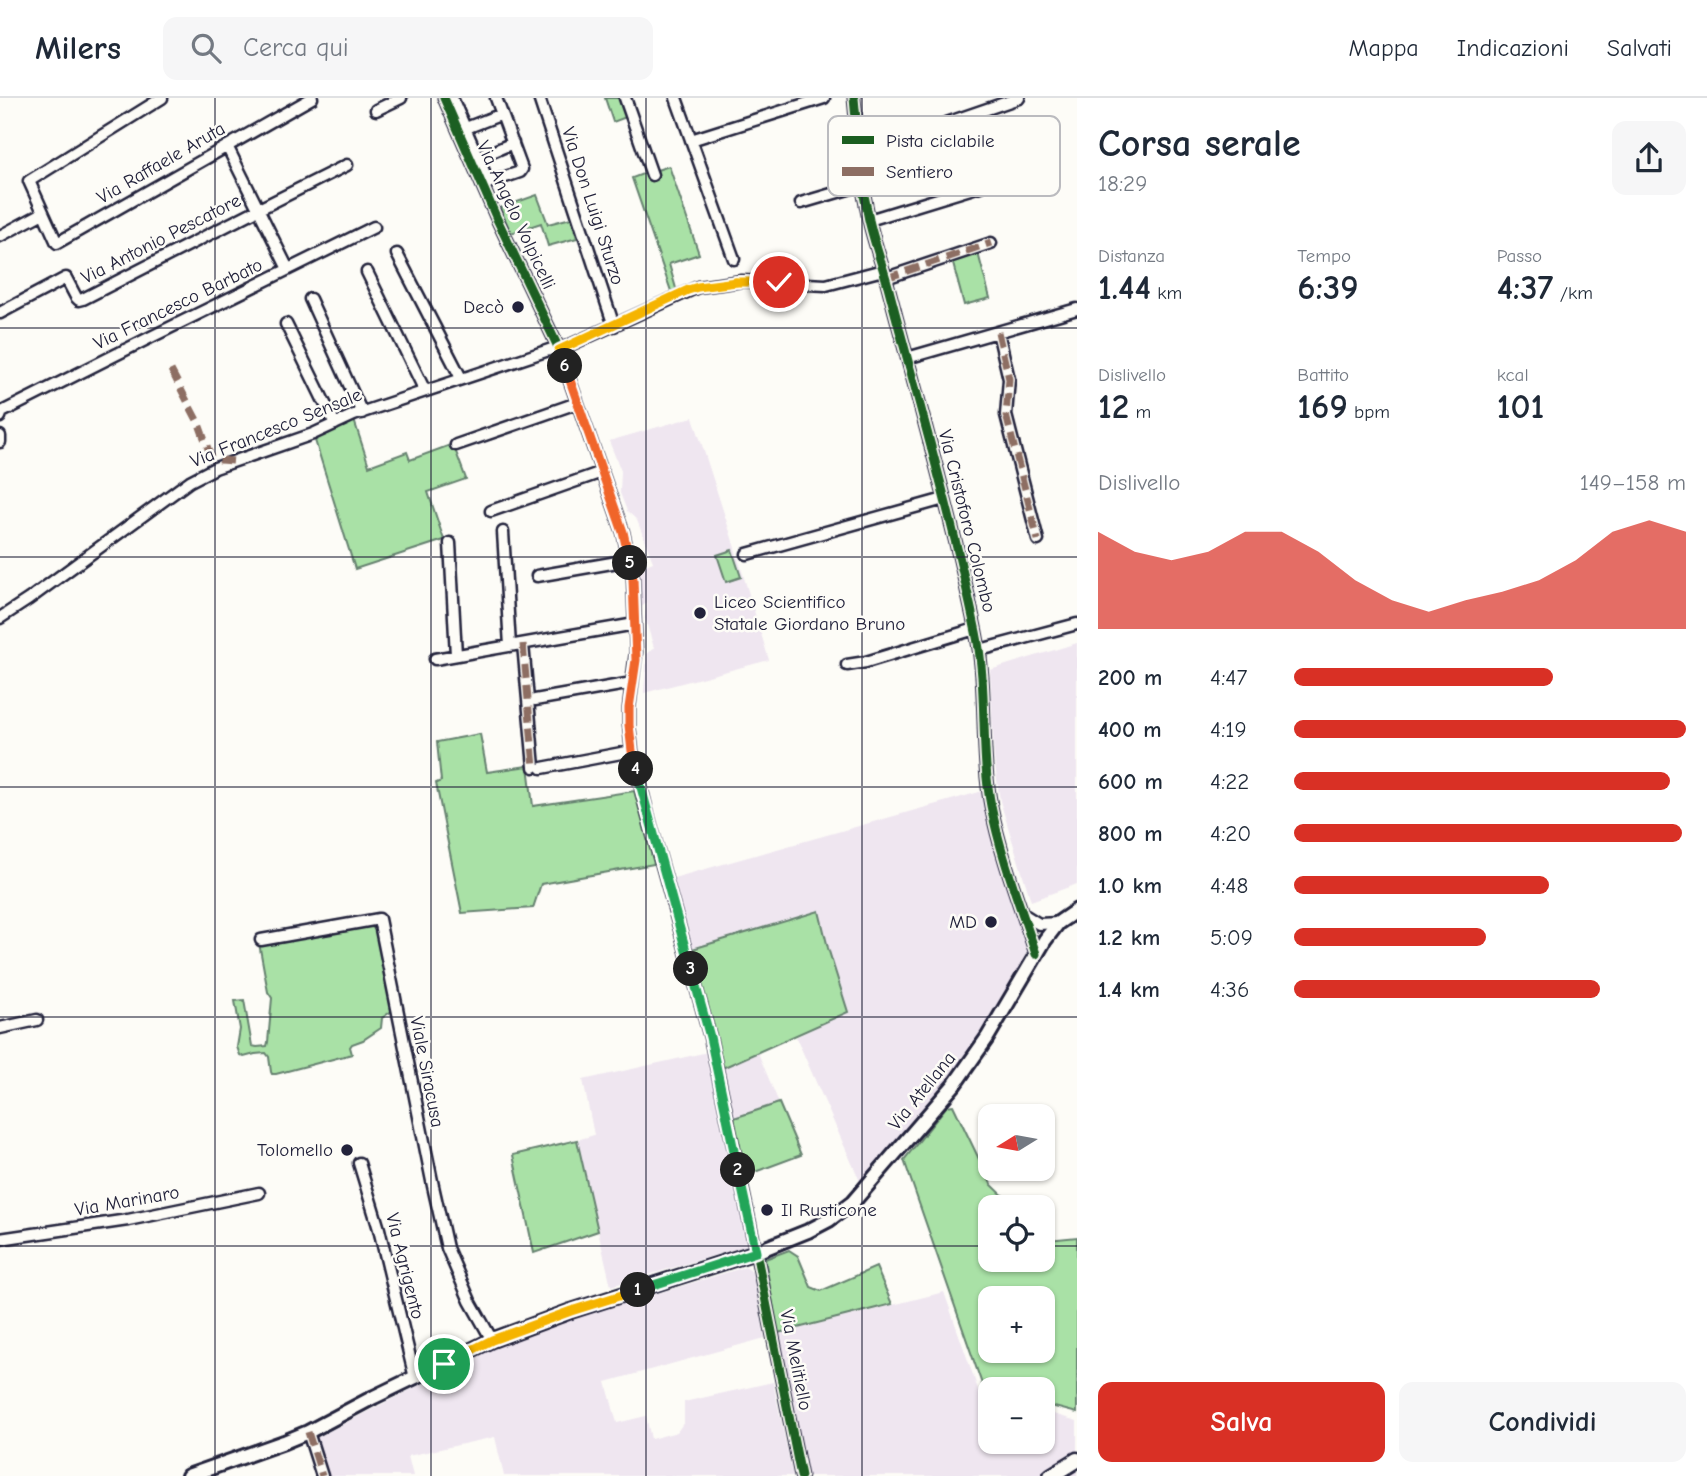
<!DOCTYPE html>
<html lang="it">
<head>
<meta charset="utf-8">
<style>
	:root { --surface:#fff; --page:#f6f6f7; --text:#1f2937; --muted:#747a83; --line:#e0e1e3; --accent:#d93025 }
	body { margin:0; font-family:"Comic Neue",sans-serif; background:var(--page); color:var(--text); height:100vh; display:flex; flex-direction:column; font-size:26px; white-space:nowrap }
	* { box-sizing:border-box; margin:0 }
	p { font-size:23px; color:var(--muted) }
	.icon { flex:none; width:38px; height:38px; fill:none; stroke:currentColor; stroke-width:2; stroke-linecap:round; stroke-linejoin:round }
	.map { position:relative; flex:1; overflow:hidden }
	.panel { display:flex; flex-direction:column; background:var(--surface); width:630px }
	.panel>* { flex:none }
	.needle { width:46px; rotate:259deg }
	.tools { position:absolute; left:978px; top:1006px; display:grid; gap:14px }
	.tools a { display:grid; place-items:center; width:77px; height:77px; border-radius:14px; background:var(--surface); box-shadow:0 2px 5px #0004; font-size:35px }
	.pin { position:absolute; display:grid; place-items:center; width:60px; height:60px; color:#fff; margin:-30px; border:4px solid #fff; border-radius:50%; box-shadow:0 2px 7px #0007 }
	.km { position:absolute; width:35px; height:35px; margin:-18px; border-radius:50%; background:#222; color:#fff; font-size:19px; line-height:35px; text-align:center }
	.round { display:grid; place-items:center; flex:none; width:74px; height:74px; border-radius:14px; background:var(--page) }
	.overview { display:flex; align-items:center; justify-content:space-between; height:119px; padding:0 21px }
	h1 { font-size:38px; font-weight:700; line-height:52px }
	.metrics { display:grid; grid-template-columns:repeat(3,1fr); gap:10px; height:119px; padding:7px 21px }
	.metrics div { display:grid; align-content:center }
	.metrics b { font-size:35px; font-weight:700 }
	.metrics small { font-size:19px; font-weight:400 }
	.metrics p { font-size:19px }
	.chart { height:196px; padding:14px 21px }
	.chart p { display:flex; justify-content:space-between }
	.chart svg { width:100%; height:126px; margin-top:7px; fill:var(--accent); opacity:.7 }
	.button { display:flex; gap:14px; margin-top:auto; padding:14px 21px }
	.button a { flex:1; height:80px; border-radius:14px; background:var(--accent); color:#fff; font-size:28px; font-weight:700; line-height:80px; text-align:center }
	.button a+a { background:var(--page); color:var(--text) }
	ul { padding:0 21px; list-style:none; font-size:23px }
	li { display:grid; grid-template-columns:112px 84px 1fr; align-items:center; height:52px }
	li i { height:18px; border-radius:9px; background:var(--accent) }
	header { display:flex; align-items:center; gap:42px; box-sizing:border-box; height:98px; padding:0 35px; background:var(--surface); border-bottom:2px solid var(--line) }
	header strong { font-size:33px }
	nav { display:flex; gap:38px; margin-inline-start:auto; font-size:24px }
	.search { width:490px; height:63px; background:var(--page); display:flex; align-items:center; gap:18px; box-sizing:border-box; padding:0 24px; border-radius:14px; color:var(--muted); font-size:26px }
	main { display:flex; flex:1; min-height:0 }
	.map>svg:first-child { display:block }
</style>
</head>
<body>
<header>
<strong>Milers</strong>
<div class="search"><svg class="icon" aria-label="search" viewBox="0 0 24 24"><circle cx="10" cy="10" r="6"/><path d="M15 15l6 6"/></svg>Cerca qui</div>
<nav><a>Mappa</a><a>Indicazioni</a><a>Salvati</a></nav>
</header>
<main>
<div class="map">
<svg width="1077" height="1378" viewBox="0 0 1077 1378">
	<rect width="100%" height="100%" fill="#fdfcf7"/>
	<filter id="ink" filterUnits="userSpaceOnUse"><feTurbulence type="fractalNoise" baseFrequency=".0143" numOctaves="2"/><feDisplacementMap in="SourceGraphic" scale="14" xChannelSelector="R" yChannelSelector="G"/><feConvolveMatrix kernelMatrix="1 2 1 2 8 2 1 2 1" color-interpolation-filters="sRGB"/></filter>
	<g filter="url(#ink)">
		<path fill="#efe6f0" d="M693 319 731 437 769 562 644 595 647 556 654 550 645 520 647 505 641 509 639 470 653 464 637 422 627 413 620 395 621 373 609 343Z
			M1077 545V786L1031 803 1000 703 994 660 990 572Z
			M983 693 985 712 1014 811 1029 845 1028 852 983 937 952 982 862 1088 796 939 848 913 828 850 819 813 692 850 670 781Z
			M708 954 750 1147 611 1188 577 1042 594 1037 583 982Z
			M758 955 779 1005 731 1021 720 971Z
			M745 1169 751 1173 754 1179 765 1240 606 1284 617 1325 646 1318 651 1341 677 1334 684 1324V1304L773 1284 793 1378H504L495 1339 408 1358 413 1378H326L316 1340 496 1248 572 1221Z
			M944 1194 979 1294 990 1298V1344H1043V1313L1077 1323V1378H806L778 1236Z"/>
		<path fill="#a9e1a6" stroke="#668270" stroke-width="2" fill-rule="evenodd" d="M605 0H623L629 18 613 24Z
			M669 68 699 156 669 166 677 194 672 196 632 80 648 74 651 83 657 82 654 73Z
			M537 97 548 126 571 120 577 140 548 148 541 125 511 135 500 110Z
			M978 155 990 200 964 207 952 162Z
			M354 322 369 368 407 354 410 362 453 346 466 381 428 394 444 442 355 471 313 336Z
			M732 452 741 479 726 484 717 457Z
			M480 636 487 674 528 668 533 708 634 693 654 766 541 786 533 810 462 815 436 685 441 683 437 644Z
			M819 813 828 850 848 914 720 971 707 909 689 852Z
			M366 826 373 830 379 838 393 912 382 920 381 930 363 942 352 946 350 949 352 956 276 976H272L271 974 269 959 266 955 255 956 244 959 240 957 237 949 240 931 235 903 244 902 252 948 257 949 267 948 268 944 272 900 268 894 259 845Z
			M779 1005 801 1057 744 1078 731 1021Z
			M953 1007 991 1086 1015 1109 990 1110V1162H1043V1137L1048 1142 1077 1139V1315L1043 1306V1292H991L983 1289 904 1062 947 1008ZM990 1200H1043V1253H990Z
			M577 1042 598 1133 534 1155 513 1057Z
			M789 1152 798 1158 811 1189 821 1193 876 1169 892 1206 778 1235 765 1161Z"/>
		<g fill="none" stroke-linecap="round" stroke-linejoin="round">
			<g stroke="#22223b" stroke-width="15">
				<path id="minor" d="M162 0 29 83 57 145 312 0
					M444 0 497 121 558 249 623 434 633 480 636 554 629 610V627L632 653 648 717 710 939 756 1154 801 1378
					M452 0 489 85
					M539 0 614 228
					M625 0 652 77
					M676 0 734 161
					M854 0 862 87 869 122C874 144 882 166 888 188 918 303 952 418 976 534 988 591 980 651 991 708 1001 759 1020 807 1036 856
					M376 12 401 0
					M466 30 502 16
					M691 42 824 0
					M227 48 288 171
					M859 55 1019 0
					M478 60 513 45
					M482 87 520 74 522 71 496 0
					M801 105 862 87
					M869 122 1026 74
					M0 138 43 115
					M397 156 461 280
					M367 174 425 293
					M886 180 991 145
					M310 201 362 315
					M0 215 66 180 76 199 79 202 83 201 259 111 347 67
					M286 226 335 326
					M998 234 1009 281 1006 317 1038 442
					M559 252 698 189 742 183 826 187 883 172
					M907 260 1077 211
					M0 319 2 314 147 241 374 129
					M0 338V344
					M456 347 577 305
					M491 413 602 374
					M503 434 510 548
					M450 445 456 557
					M747 456 944 401
					M537 478 629 462
					M0 520 29 501 190 383 215 370 313 336 354 317 558 249
					M523 546 534 669
					M980 552 1077 526
					M435 561 635 526
					M847 567 866 564 975 531
					M535 602 632 585
					M542 670 632 653
					M1023 816 1039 826 1058 825
					M261 842 379 821 433 1088 447 1150 470 1203 492 1242
					M0 930 37 922
					M359 1065 379 1131 415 1280
					M0 1141 128 1122 259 1095
					M308 1334 322 1378"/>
			</g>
			<g stroke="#22223b" stroke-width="18">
				<path id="major" d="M188 1378 284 1344 308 1334 374 1299 492 1242 571 1213 756 1154 808 1133 829 1122 853 1104 954 987 987 940 1045 842 1058 825 1077 812"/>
			</g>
			<g stroke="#22223b" stroke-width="19">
				<path id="highway" d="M1051 1378 1077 1362"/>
			</g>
			<use href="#minor" stroke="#fdfcf7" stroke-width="10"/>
			<use href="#major" stroke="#fdfcf7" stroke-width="12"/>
			<use href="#highway" stroke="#fdfcf7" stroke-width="14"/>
			<path stroke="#8d6e63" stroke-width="7" stroke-dasharray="14 7" stroke-linecap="butt" d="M886 180 991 145
				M998 234 1009 281 1006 317 1038 442
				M171 272 199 326 211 359 220 362 233 363
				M523 546 534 669
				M308 1334 322 1378"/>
			<g stroke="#fdfcf7" stroke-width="13">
				<path id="cycleway" d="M444 0 497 121 558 249 623 434 633 480 636 554 629 610V627L632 653 648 717 710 939 756 1154 801 1378
					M854 0 862 87 869 122C874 144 882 166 888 188 918 303 952 418 976 534 988 591 980 651 991 708 1001 759 1020 807 1036 856"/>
			</g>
			<use href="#cycleway" stroke="#1b5e20" stroke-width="9"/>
		</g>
	</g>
	<g fill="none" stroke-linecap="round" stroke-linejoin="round" filter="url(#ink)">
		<g stroke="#fff" stroke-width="14">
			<path id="split-1" d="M444 1266 492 1242 571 1213 638 1192"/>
		</g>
		<g stroke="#fff" stroke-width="14">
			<path id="split-2" d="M638 1192 756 1154 738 1072"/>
		</g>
		<g stroke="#fff" stroke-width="14">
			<path id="split-3" d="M691 871 710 939 738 1072"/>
		</g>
		<g stroke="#fff" stroke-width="14">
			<path id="split-4" d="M636 671 691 871"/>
		</g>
		<g stroke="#fff" stroke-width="14">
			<path id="split-5" d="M630 465 633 481 636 562 629 610V627L632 653 636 671"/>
		</g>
		<g stroke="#fff" stroke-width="14">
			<path id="split-6" d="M565 268 623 434 630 465"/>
		</g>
		<g stroke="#fff" stroke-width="14">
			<path id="split-7" d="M565 268 559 252 688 192 698 189 736 184"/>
		</g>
		<g stroke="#fff" stroke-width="14">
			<path id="split-8" d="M736 184H779"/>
		</g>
		<use href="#split-1" stroke="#f5b400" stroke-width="9"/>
		<use href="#split-2" stroke="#22a559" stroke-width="9"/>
		<use href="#split-3" stroke="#22a559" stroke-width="9"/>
		<use href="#split-4" stroke="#22a559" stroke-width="9"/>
		<use href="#split-5" stroke="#f0652b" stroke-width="9"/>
		<use href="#split-6" stroke="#f0652b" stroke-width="9"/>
		<use href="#split-7" stroke="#f5b400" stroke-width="9"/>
		<use href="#split-8" stroke="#f5b400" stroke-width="9"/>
	</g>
	<path fill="none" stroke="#22223b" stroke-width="2" stroke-opacity="0.55" d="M215 0V1378M431 0V1378M646 0V1378M862 0V1378M0 230H1077M0 459H1077M0 689H1077M0 919H1077M0 1148H990M1043 1148H1077"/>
	<g fill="#22223b" stroke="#fdfcf7" stroke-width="2.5">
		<circle cx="518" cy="209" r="7"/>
		<circle cx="700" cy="515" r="7"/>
		<circle cx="991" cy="824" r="7"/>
		<circle cx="347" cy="1052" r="7"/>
		<circle cx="767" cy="1112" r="7"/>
	</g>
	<g text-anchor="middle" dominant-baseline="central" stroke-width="5" stroke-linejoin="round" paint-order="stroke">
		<g font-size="19" fill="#22223b" stroke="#fdfcf7">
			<text transform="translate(161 65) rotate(-30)">Via Raffaele Aruta</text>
			<text transform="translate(593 108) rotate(72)">Via Don Luigi Sturzo</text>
			<text transform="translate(516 117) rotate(65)">Via Angelo Volpicelli</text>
			<text transform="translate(161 141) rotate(-27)">Via Antonio Pescatore</text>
			<text transform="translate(178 206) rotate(-26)">Via Francesco Barbato</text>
			<text transform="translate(276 330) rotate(-22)">Via Francesco Sensale</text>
			<text transform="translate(967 423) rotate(76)">Via Cristoforo Colombo</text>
			<text transform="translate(427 974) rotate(79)">Viale Siracusa</text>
			<text transform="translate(922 993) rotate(-51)">Via Atellana</text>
			<text transform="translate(127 1103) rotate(-10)">Via Marinaro</text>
			<text transform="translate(405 1168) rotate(76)">Via Agrigento</text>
			<text transform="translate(796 1262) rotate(79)">Via Melitiello</text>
		</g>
		<g font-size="19" fill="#22223b" stroke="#fdfcf7" text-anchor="end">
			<text x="504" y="209">Decò</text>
			<text x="714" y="504" text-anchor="start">Liceo Scientifico<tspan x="714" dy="22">Statale Giordano Bruno</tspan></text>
			<text x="977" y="824">MD</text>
			<text x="333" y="1052">Tolomello</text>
			<text x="781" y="1112" text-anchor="start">Il Rusticone</text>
		</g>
	</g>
	<rect x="828" y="18" width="232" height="80" rx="10" fill="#fdfcf7" stroke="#bbbbbf" stroke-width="2"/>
	<rect x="842" y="38" width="32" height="8" fill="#1b5e20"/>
	<rect x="842" y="69" width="32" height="9" fill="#8d6e63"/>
	<g font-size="19" fill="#22223b">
		<text x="886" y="49">Pista ciclabile</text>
		<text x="886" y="80">Sentiero</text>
	</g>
</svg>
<div class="tools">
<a><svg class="needle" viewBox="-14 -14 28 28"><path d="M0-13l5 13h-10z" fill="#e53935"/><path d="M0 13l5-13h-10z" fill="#747a83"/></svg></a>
<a><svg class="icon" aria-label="locate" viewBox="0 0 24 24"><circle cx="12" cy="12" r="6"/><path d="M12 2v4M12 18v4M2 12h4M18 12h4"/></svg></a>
<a>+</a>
<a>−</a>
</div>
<div class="pin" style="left:444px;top:1266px;background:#1e9e55"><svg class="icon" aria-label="arrive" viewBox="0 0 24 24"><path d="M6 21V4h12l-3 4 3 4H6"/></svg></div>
<div class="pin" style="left:779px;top:184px;background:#d93025"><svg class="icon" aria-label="check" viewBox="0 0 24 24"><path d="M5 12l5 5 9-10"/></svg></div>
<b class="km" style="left:638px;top:1192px">1</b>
<b class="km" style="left:738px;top:1072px">2</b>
<b class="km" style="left:691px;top:871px">3</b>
<b class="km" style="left:636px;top:671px">4</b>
<b class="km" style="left:630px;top:465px">5</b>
<b class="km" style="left:565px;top:268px">6</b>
</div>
<section class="panel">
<div class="overview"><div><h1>Corsa serale</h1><p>18:29</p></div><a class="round"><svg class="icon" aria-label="share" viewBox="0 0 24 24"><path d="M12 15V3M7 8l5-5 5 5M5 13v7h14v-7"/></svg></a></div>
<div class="metrics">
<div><p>Distanza</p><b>1.44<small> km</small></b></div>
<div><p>Tempo</p><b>6:39</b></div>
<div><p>Passo</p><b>4:37<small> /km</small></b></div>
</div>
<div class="metrics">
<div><p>Dislivello</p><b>12<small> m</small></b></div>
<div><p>Battito</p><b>169<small> bpm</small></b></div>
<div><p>kcal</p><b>101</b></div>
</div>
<div class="chart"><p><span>Dislivello</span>149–158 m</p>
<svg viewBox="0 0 160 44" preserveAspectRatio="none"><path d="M0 44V10L10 17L20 20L30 17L40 10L50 10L60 17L70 27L80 34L90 38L100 34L110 31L120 27L130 20L140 10L150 6L160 10V44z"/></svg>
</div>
<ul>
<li><b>200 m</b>4:47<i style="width:66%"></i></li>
<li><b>400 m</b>4:19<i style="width:100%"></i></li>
<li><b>600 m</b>4:22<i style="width:96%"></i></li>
<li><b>800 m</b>4:20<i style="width:99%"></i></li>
<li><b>1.0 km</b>4:48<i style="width:65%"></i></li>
<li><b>1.2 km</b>5:09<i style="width:49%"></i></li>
<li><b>1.4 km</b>4:36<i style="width:78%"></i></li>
</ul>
<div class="button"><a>Salva</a><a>Condividi</a></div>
</section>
</main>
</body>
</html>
